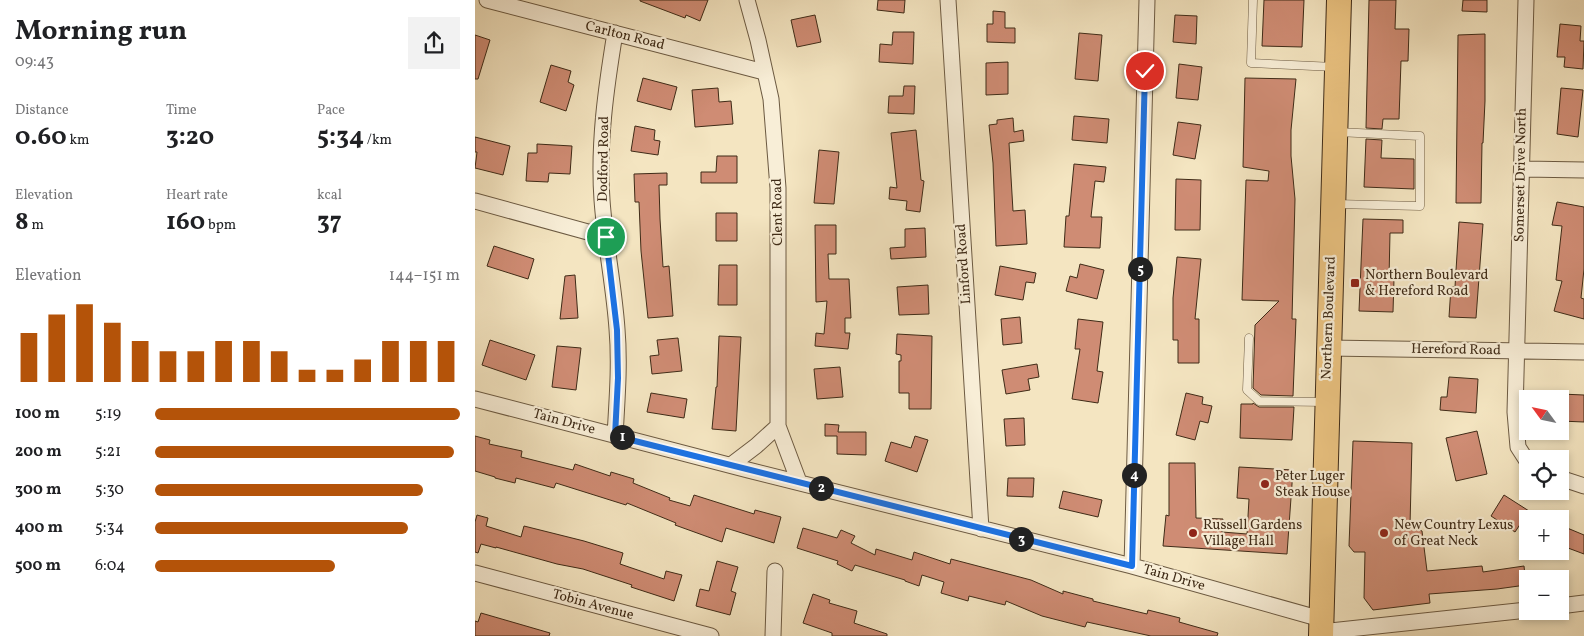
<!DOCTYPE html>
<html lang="en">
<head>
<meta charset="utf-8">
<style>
	:root { --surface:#fff; --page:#f2f2f2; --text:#202124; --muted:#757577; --accent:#b45309 }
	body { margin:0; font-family:Vollkorn,serif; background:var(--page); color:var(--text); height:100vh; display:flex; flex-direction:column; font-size:19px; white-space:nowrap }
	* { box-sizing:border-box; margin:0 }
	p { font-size:16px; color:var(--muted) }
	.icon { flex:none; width:28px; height:28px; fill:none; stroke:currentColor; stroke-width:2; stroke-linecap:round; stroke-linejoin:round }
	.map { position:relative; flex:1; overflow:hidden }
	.drawer { display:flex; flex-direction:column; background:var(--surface); width:475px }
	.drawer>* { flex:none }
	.needle { width:32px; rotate:303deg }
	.controls { position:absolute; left:1044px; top:390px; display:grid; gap:10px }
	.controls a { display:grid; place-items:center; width:50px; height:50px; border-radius:0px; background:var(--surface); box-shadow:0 2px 8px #0003; font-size:25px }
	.pin { position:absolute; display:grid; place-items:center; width:42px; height:42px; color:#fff; margin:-21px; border:2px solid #fff; border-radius:50%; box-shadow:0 1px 5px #0007 }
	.km { position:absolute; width:25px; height:25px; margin:-12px; border-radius:50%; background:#222; color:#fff; font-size:14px; line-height:25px; text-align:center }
	.round { display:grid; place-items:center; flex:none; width:52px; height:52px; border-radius:0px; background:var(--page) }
	.head { display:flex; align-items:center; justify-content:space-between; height:85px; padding:0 15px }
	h1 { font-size:28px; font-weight:700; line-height:38px }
	.figures { display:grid; grid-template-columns:repeat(3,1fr); gap:8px; height:85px; padding:5px 15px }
	.figures div { display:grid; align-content:center }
	.figures b { font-size:25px; font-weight:700 }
	.figures small { font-size:14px; font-weight:400 }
	.figures p { font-size:14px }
	.chart { height:140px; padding:10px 15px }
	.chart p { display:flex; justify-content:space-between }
	.chart svg { width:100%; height:90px; margin-top:5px; stroke:var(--accent); stroke-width:6 }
	ul { padding:0 15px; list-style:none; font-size:16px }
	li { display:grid; grid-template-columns:80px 60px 1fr; align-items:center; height:38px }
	li i { height:12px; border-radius:6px; background:var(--accent) }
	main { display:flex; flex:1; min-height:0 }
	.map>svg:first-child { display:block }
</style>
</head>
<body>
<main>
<section class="drawer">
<div class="head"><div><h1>Morning run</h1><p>09:43</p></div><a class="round"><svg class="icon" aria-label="share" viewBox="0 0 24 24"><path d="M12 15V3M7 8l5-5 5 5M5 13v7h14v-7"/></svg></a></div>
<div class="figures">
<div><p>Distance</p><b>0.60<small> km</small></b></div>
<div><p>Time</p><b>3:20</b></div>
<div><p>Pace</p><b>5:34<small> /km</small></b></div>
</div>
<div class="figures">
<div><p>Elevation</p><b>8<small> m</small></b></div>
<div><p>Heart rate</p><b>160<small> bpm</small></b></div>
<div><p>kcal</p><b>37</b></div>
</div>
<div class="chart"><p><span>Elevation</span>144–151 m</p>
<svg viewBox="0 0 160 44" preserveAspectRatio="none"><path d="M5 44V20M15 44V11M25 44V6M35 44V15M45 44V24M55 44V29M65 44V29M75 44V24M85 44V24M95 44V29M105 44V38M115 44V38M125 44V33M135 44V24M145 44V24M155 44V24"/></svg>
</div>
<ul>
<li><b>100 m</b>5:19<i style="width:100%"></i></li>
<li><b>200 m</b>5:21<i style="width:98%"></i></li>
<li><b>300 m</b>5:30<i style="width:88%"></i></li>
<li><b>400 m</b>5:34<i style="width:83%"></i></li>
<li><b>500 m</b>6:04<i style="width:59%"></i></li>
</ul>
</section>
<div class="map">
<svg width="1109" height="636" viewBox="0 0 1109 636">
	<rect width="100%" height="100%" fill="#f4e5c1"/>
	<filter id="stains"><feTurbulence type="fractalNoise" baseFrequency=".004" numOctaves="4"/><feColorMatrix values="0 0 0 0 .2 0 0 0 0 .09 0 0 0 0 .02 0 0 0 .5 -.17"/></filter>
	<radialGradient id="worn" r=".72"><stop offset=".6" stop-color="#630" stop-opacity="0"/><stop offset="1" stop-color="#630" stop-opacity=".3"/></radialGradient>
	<path fill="#cf8c74" stroke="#3f2b17" d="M165 0H233L225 21 211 15 210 18 165 1Z
		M403 0H430L429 13 402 10Z
		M789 0H829L827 47 787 46Z
		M894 0H921L920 29H934L933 61H926L924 119H908L907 129 891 128Z
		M988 0H1012V12L987 11Z
		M518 11 530 12V28H540V43L512 42V24H518Z
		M340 15 346 42 322 47 316 20Z
		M700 15 722 16 721 44 698 42Z
		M1085 24 1106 26 1105 41H1109L1108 69 1089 67 1090 57H1082Z
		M418 32H439L438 64 404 62 405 44 417 45Z
		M604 33 627 35 623 81 600 79Z
		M1010 34V101L1008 143H1007L1006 203H981L983 35Z
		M0 35 15 40 3 79H0Z
		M533 62V94L511 95V63Z
		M704 64 727 67 723 100 701 98Z
		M76 65 96 71 93 82 99 85 91 111 65 102Z
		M168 78 202 87 196 110 162 101Z
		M770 78 821 79 816 130V156L820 199 817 319H821L818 396 786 395 778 388 780 325 804 301 767 300 771 180 793 181 794 171 768 167Z
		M429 86H440L439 114 413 113 414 96H428Z
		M243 88 244 102 256 101 258 124 220 127 217 90Z
		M1086 88 1108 90 1103 137 1082 134Z
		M599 116 634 119 632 143 597 140Z
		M538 118 539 132 548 130 549 141 534 143 538 211 550 210 552 244 521 246 518 163 514 125 522 124V120Z
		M703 122 726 125 720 159 698 155Z
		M160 126 180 130 179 140 185 141 183 155 156 151Z
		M441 130 446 180 449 181 445 212 431 210 432 201 414 199 415 187 422 188 416 133Z
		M0 137 35 146 28 175 0 168 2 152H0Z
		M891 139 907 140 906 158 939 159V189L889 187Z
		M62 144 97 146 95 174 74 173 73 182 51 181 53 153H62Z
		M344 150 364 152 359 204 339 203Z
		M242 156H262V183H226V172H241Z
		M599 164 631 167 629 182 620 181 616 217H627L625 248 589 247 591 216H594Z
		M192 173V185H184L185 219 188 267 194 266 198 316 173 318 166 251 164 202H160L159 174Z
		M701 179 726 180 725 230H700Z
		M1082 202 1109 207V269L1106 298 1109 299V319L1079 311 1087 281 1081 280 1087 226 1077 225Z
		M241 213H262V241H241Z
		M888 219 928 220V233H915L914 279H919L918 312 884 311Z
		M984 222 1008 224 1001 318 974 317 976 287H980Z
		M340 225H361V254H353L354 279H374L376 318H370V333H375L373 349 340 346 341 333 349 334 352 301 341 302Z
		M450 228 451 257 416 259 415 248 430 247V229Z
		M19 246 59 259 53 279 12 266Z
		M702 257 726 259 720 319H724V363H703V340H698V298Z
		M605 264 629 270 622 299 591 291 595 276 602 278Z
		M244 265H262V305H243Z
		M525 266 561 273 559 283 551 282 548 300 520 295Z
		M100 275 103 318 85 319 90 276Z
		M453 285 454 314 424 315 422 287Z
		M545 317 547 343 528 345 526 319Z
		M603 319 628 322 622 371 628 372 623 403 597 399 605 349H600Z
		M422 334 457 336 456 409H434V393H424V361H426V355L421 354Z
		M244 336 266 337 261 431 237 429 241 387H242Z
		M203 338 207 371 177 374 175 356 184 355 182 340Z
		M15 340 60 355 51 380 7 365Z
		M82 346 106 348 101 390 77 387Z
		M562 364 564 377 553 379 555 390 531 394 527 370Z
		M365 367 368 397 342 399 339 369Z
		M974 377 1003 379 1001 413 965 410 966 397H972Z
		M176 393 212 399 209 418 172 412Z
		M711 393 728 397 727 404 737 406 733 423 725 421 720 440 701 435Z
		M1085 394 1109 395V422L1085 421Z
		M778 403 784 407H819L817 440 765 438 766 404H778Z
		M549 418 550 445 531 446 529 419Z
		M350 424 364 425 363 432H391V455L362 454V436H350Z
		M1002 431 1012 474 981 481 971 438Z
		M0 436 15 440 14 444 47 451 46 457 98 470 100 464 135 476 136 472 159 479 158 483 195 498 194 500 215 506 219 495 279 514 280 510 306 517 299 543 251 528 247 542 200 525 201 523 152 503 151 505 81 483 79 488 41 478 40 483 20 478V477L0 471Z
		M440 436 453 440 442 472 410 461 416 442 436 448Z
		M878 441 937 443 935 526 947 531 952 571 1007 566 1008 572 1049 566 1051 585 1022 589 954 594 955 603 898 610 889 598 890 552H879L874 546Z
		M694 463H720L721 518 748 519 747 532 772 534 774 499 762 498 764 467 818 470 812 554 688 546 691 515 694 516Z
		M533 478H559L558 497 532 496Z
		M588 491 627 500 623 517 584 508Z
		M1029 495 1054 511 1040 532 1016 516Z
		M2 515 13 518 11 526 46 537 49 526 109 541 148 553 145 564 189 579 191 571 207 575 199 601 156 587 157 585 108 569 82 564 21 547V548L6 544 3 553 0 552V522Z
		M1085 525 1109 535V554L1085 545Z
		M328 528 362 538 366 530 380 536 376 543 400 555 401 549 437 560 439 552 475 564 476 559 556 580 588 594V591L618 599V601L672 614 673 610 705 618 704 622 743 633 742 636H676L612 622 610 627 567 616 531 601 530 605 494 596 493 601 466 593 469 582 447 575 444 586 430 581V580L380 565 377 571 362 564 363 561 322 548Z
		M242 561 263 567 256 591 261 593 255 615 221 606 225 589 234 591Z
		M338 594 355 600 354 603 382 611 379 623 412 634V636H357V633L328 623Z
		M6 613 75 633 74 636H0V621L3 622Z"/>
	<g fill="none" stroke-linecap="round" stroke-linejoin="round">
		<g stroke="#6c5a42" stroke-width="9">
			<path id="lane" d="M778 0 776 63 860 67
				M860 204 945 206V136L862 132
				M774 338 772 390 784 401 850 402"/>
		</g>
		<g stroke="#6c5a42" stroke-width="17">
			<path id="street" d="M12 0 289 72
				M272 0 283 40 296 99 303 188V426L324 482
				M473 0 506 529
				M1051 0 1040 412 1043 447 1052 461
				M140 33C131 88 123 144 127 200 130 243 139 286 142 329 145 364 142 400 140 436
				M1047 169 1109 170
				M0 201 131 237
				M853 348 1109 352
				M0 399 273 470 657 566 846 619
				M256 465 281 446 303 426
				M1085 478 1109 486
				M657 566 672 0
				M0 573 236 636
				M1085 606 1109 603
				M846 632 1052 610
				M298 636 300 571"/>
		</g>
		<g stroke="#3f2b17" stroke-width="26">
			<path id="primary" d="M846 636 864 0"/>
		</g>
		<use href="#lane" stroke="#f8eed7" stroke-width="8"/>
		<use href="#street" stroke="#f8eed7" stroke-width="15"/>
		<use href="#primary" stroke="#eac280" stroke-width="24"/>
	</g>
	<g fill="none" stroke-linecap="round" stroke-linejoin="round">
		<g stroke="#fff" stroke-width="10">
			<path id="route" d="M131 237 142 330 143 378 140 436 657 566 670 71"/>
		</g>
		<use href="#route" stroke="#1a73e8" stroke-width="6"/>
	</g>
	<g fill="#8f2418" stroke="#f8eed7" stroke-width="2">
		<rect x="875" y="278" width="10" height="10" rx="2.5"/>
		<circle cx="790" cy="484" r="5"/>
		<circle cx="718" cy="533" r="5"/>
		<circle cx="909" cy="533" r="5"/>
	</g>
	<g text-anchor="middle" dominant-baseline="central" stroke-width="4.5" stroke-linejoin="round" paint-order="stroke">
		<g font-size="14" fill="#3f2b17" stroke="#f8eed7">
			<text transform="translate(150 36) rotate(14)">Carlton Road</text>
			<text transform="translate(129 159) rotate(-89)">Dodford Road</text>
			<text transform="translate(1046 175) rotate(-89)">Somerset Drive North</text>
			<text transform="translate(303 212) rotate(-91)">Clent Road</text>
			<text transform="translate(489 264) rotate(-94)">Linford Road</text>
			<text transform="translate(854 318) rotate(-88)">Northern Boulevard</text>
			<text transform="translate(981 350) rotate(1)">Hereford Road</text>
			<text transform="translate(89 422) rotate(15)">Tain Drive</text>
			<text transform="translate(699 578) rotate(16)">Tain Drive</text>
			<text transform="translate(118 605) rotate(15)">Tobin Avenue</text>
		</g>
		<g font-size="14" fill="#3f2b17" stroke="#f8eed7" text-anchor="start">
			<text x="890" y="275">Northern Boulevard<tspan x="890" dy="16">&amp; Hereford Road</tspan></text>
			<text x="800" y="476">Peter Luger<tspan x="800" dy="16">Steak House</tspan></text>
			<text x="728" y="525">Russell Gardens<tspan x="728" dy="16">Village Hall</tspan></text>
			<text x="919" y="525">New Country Lexus<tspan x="919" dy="16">of Great Neck</tspan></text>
		</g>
	</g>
	<rect width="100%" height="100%" filter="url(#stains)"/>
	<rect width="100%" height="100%" fill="url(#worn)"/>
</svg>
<div class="controls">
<a><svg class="needle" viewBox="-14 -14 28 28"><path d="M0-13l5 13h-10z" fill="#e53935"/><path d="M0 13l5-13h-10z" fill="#757577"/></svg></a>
<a><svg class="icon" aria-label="locate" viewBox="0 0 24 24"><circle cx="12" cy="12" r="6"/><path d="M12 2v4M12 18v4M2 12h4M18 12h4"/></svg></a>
<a>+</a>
<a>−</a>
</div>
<div class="pin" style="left:131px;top:237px;background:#1e9e55"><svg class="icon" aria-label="arrive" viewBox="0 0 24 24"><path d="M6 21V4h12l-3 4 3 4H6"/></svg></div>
<div class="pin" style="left:670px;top:71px;background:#d93025"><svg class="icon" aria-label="check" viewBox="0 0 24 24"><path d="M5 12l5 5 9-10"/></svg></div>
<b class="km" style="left:147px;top:437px">1</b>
<b class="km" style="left:346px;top:488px">2</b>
<b class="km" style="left:546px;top:539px">3</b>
<b class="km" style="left:659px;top:475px">4</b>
<b class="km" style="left:665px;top:269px">5</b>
</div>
</main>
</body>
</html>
